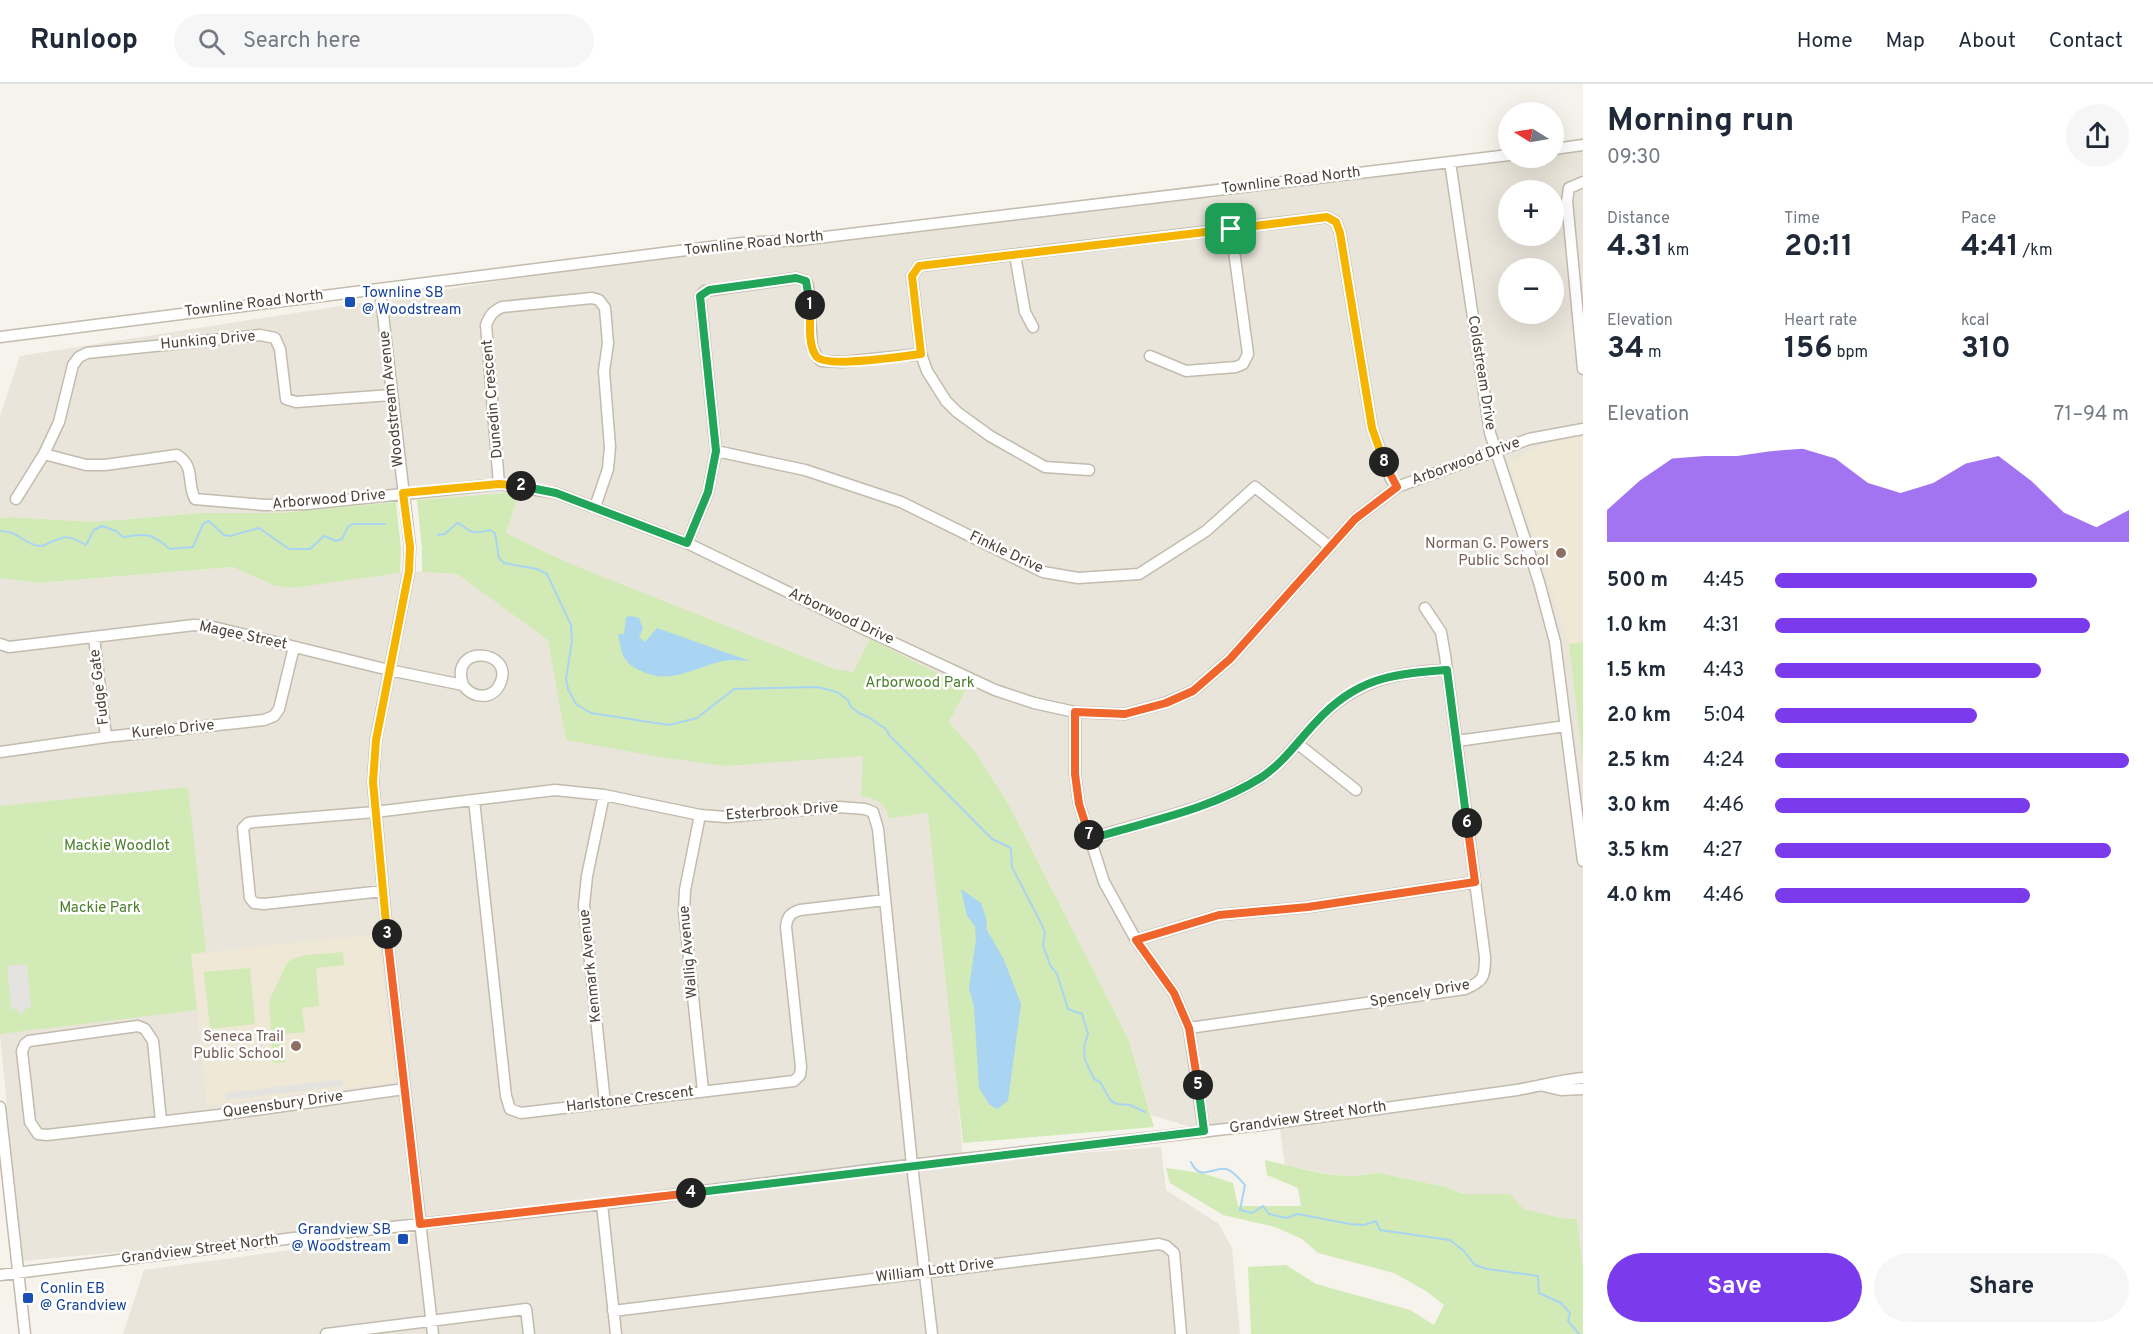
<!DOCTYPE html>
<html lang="en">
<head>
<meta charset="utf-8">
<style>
	:root { --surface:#fff; --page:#f6f6f7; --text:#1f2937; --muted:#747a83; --line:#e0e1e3; --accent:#7c3aed }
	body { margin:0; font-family:Overpass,sans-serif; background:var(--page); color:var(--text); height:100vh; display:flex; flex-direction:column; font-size:22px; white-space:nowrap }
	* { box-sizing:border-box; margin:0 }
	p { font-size:20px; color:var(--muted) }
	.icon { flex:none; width:33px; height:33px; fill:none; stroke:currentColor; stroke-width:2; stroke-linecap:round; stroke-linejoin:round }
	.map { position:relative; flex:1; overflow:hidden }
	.panel { display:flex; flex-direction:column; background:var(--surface); width:570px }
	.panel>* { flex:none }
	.needle { width:39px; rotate:281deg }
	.tools { position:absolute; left:1498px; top:18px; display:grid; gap:12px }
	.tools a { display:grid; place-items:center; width:66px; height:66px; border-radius:50%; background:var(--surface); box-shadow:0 6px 24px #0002; font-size:30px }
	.pin { position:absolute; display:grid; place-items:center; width:51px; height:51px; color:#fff; margin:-26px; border-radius:12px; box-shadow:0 3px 9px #0006 }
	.km { position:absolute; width:30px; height:30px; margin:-15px; border-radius:50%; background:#222; color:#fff; font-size:16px; line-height:30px; text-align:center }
	.round { display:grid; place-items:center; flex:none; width:63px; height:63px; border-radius:32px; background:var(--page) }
	.overview { display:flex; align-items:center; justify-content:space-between; height:102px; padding:0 24px }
	h1 { font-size:33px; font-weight:700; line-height:45px }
	.figures { display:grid; grid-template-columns:repeat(3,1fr); gap:9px; height:102px; padding:6px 24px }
	.figures div { display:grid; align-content:center }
	.figures b { font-size:30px; font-weight:700 }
	.figures small { font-size:16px; font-weight:400 }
	.figures p { font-size:16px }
	.chart { height:168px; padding:12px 24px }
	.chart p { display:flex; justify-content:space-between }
	.chart svg { width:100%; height:108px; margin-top:6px; fill:var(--accent); opacity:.7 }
	.cta { display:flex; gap:12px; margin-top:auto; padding:12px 24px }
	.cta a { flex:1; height:69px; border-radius:36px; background:var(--accent); color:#fff; font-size:24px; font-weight:700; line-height:69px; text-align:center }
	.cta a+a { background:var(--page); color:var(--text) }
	ul { padding:0 24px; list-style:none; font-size:20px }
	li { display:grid; grid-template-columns:96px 72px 1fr; align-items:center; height:45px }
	li i { height:15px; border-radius:8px; background:var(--accent) }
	header { display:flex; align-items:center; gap:36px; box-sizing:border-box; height:84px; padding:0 30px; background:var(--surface); border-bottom:2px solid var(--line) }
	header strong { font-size:28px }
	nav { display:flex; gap:33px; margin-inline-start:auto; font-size:21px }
	.search { width:420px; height:54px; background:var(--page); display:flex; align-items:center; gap:15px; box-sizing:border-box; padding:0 21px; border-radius:33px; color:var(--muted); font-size:22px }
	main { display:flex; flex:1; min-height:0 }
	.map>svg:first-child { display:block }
</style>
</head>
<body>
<header>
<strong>Runloop</strong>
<div class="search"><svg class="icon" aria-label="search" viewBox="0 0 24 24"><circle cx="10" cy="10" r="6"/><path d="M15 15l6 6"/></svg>Search here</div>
<nav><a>Home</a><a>Map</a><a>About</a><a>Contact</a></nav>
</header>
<main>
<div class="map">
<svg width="1583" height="1250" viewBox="0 0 1583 1250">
	<rect width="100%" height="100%" fill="#f6f3ec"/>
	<path fill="#eae5da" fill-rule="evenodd" d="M1583 59V1184L1577 1135 1562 1134 1524 1125 1510 1110H1463L1446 1103 1379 1089 1353 1092 1334 1091 1285 1081 1279 1038 1204 1047 1151 1031 1129 956 1010 723 974 666 949 638 967 604 870 555 853 588 835 585 571 480 506 449 518 408 354 421 279 429H201L93 438 12 433 0 434V332L20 272 742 159 1509 74H1554V62ZM1509 106H1554V152H1509ZM1509 184H1554V230H1509Z
		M233 483 275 502 293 504 411 487 457 490 550 557 566 656 864 672 937 736 963 1076 916 1081 1161 1063 1166 1106 1219 1140 1232 1164 1240 1250H123L144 1186 898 1083 419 1141 22 1177 0 952V494L37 499Z"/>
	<path fill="#efe8d6" d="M1583 352V558L1569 560 1509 379 1541 361Z
		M378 850 396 998 207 1022 191 870Z"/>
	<path fill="#d2eab5" d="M519 408 506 449 571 480 835 585 853 588 870 555 967 604 949 638 974 666 1010 723 1129 956 1154 1043 963 1059 928 729 889 734C886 719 875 714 861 712L863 672 726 682 660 673 566 656 548 556 457 490 422 488V465L417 416Z
		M396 418 401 465 400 489 293 504 275 502 233 483 37 499 0 494V434L12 433 93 438 201 429H279Z
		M1583 558V678L1569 560Z
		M188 703 206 868 191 870 197 926 0 950V722Z
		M343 868 344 881 316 884 319 922 302 924 305 948 283 950 286 978 273 979 269 917 287 879 294 874 307 871Z
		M250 884 255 940 210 945 204 888Z
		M1265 1076 1316 1088 1334 1091 1353 1092 1379 1089 1446 1103 1463 1110H1510L1524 1125 1562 1134 1577 1135 1583 1184V1250H1251L1248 1183 1286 1181 1316 1200 1410 1226 1434 1241 1444 1221 1426 1207 1394 1189 1318 1169 1302 1155 1275 1143 1223 1131 1170 1099 1166 1084 1202 1089 1233 1099 1238 1122H1301L1298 1104 1267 1091Z"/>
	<path fill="#e5e3e0" d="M27 880 31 924H25V928L18 929V925H11L7 882Z
		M342 995 343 1002 226 1016 225 1009Z"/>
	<path fill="#a9d4f2" d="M631 532 639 534 643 545 639 553 645 558 657 544 750 577C744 577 737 576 731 576 699 579 674 603 641 587 622 578 622 570 618 550H624L626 533Z
		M961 805 981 819 986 834 987 846 1004 876 1021 920 1008 1017 997 1025 989 1020 979 1004 974 923 969 904 976 855 975 842 967 832Z"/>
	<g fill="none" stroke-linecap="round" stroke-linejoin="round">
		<path stroke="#a9d4f2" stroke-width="2" d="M0 447C19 447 24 460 39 462 43 462 43 462 47 460 66 451 68 451 86 461L94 446 102 442 116 447 123 453C148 449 151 449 170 465L193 463 203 440 209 437 224 451 230 452 259 444 289 465H310L324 452 336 457 342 455 348 443 352 440H385
			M438 451 445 450 457 439C464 441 464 444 470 447 476 450 484 447 490 446L495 449 499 474 504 479 537 485 547 490 571 541 572 557 566 595 568 605 576 620 591 629 669 641 697 634 734 605 817 603 837 608 848 616 851 623 859 629 868 633 886 645 889 651 992 755 1011 764 1012 783 1041 839 1045 849 1043 861 1050 881 1057 890 1068 925 1082 930 1088 950 1084 962 1085 976 1094 995 1100 998 1111 1017 1117 1020 1130 1021 1145 1028
			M1191 1078C1200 1098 1212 1083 1226 1085 1234 1087 1240 1096 1245 1101L1240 1126 1252 1129 1263 1122 1269 1130 1286 1134 1298 1130 1350 1140 1364 1141 1376 1137 1380 1146 1450 1156 1464 1167 1475 1181 1487 1185 1538 1192 1539 1209 1561 1219 1570 1229 1568 1237 1579 1250"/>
		<g stroke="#c2bbae" stroke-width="13">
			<path id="minor" d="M1554 65 1583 61
				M1450 78 1490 349 1539 498 1555 558 1583 777
				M1583 98 1569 104 1567 117 1583 285
				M1015 171 1025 228 1033 243
				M380 205 410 463 409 487 376 655 373 698 388 860 433 1250
				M0 253 742 159 800 156 1509 71
				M1150 272 1186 287 1236 283 1243 280 1248 270 1231 145
				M716 367 805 386 901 418 1043 488 1078 494 1139 490 1206 447 1255 403 1330 463
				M44 370 86 381H105L177 371C196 383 186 398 195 415L264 421 307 420 499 400 556 409 687 459 864 545 995 606 1034 619 1075 628 1125 630 1165 619 1193 607 1230 575 1355 435 1397 403 1529 355 1583 345
				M1089 386 1045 383 990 352 957 328 946 317 927 287 921 270 912 192 919 182 1327 133 1336 138 1340 149 1372 344 1391 395 1397 403
				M499 400 486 241C490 231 492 228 502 223L592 214 599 216 605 224 608 259 604 287 610 363 608 385 595 423
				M16 415 44 370 59 338 73 281 79 273 87 269 260 251 275 254 280 265 286 315 296 318 391 311
				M687 459 708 408 716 367 700 212 705 207 796 194 806 197 808 202 812 263 817 273 821 277 843 278 921 270
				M94 553 106 653
				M0 560 9 563 194 541 209 542 389 586 463 601C472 614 492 617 500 600 516 565 448 559 463 601
				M1075 628V690L1079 720 1104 798 1136 856 1174 909 1189 944 1204 1047
				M1457 657 1566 642
				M1298 660 1356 706
				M0 668 106 653 264 636 274 632 279 625 294 563
				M604 711 587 792 584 821 605 1019
				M474 716 506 1012 510 1025 521 1029 794 997 800 991 801 983 786 843C787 833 790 829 800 826L885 816
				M700 731 685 806 684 827 703 1007
				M1090 755C1148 736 1210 726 1262 693 1284 678 1298 657 1316 638 1354 597 1394 588 1447 586
				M383 807 264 820 254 819 250 814 243 744 248 739 254 738 375 728 555 706 604 711 700 731 726 733 839 723 865 725 873 728 878 745 912 1081 932 1250
				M1136 856 1219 831 1308 823 1475 798
				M1189 944 1465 905C1484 897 1485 893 1485 873L1445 571 1441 548 1425 524
				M1544 1002 1561 1006 1583 1005
				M0 1023 25 1250
				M161 1037 153 957 145 945 138 942 29 957 25 960 22 967 30 1038 38 1050 47 1051 219 1031 404 1005
				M602 1120 616 1250
				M0 1191 302 1153 602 1120 901 1082 1261 1041 1517 1006C1539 1002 1561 996 1583 994
				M613 1227 1159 1160 1166 1162 1174 1169 1181 1250
				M326 1250 526 1225 529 1250"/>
		</g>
		<use href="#minor" stroke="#fff" stroke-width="10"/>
	</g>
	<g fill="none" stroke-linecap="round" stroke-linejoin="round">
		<g stroke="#fff" stroke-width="12">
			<path id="split-1" d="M810 221C811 236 807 259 816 272 825 285 903 272 921 270L912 192 919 182 1231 145"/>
		</g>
		<g stroke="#fff" stroke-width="12">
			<path id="split-2" d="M521 402 556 409 687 459 708 408 716 367 700 212 709 206 796 194 806 197 810 221"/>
		</g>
		<g stroke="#fff" stroke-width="12">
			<path id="split-3" d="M387 850 373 698 376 656 409 487 410 463 403 409 499 400 521 402"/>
		</g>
		<g stroke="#fff" stroke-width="12">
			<path id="split-4" d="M387 850 420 1140 691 1109"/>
		</g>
		<g stroke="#fff" stroke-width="12">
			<path id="split-5" d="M691 1109 1204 1047 1198 1001"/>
		</g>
		<g stroke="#fff" stroke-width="12">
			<path id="split-6" d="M1198 1001 1189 944 1174 909 1136 856 1219 831 1308 823 1475 798 1467 739"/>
		</g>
		<g stroke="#fff" stroke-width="12">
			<path id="split-7" d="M1089 751 1090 755C1148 737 1210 726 1262 693 1284 678 1298 657 1316 638 1355 595 1392 589 1447 586L1467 739"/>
		</g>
		<g stroke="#fff" stroke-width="12">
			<path id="split-8" d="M1089 751 1079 720 1075 690V628L1125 630 1166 619 1193 607 1230 575 1355 435 1397 403 1384 378"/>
		</g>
		<g stroke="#fff" stroke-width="12">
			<path id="split-9" d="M1231 145 1327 133 1336 138 1340 149 1372 344 1384 378"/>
		</g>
		<use href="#split-1" stroke="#f5b400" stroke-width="8"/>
		<use href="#split-2" stroke="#22a559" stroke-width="8"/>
		<use href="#split-3" stroke="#f5b400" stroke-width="8"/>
		<use href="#split-4" stroke="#f0652b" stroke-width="8"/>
		<use href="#split-5" stroke="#22a559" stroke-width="8"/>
		<use href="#split-6" stroke="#f0652b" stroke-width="8"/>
		<use href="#split-7" stroke="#22a559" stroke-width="8"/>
		<use href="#split-8" stroke="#f0652b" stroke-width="8"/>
		<use href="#split-9" stroke="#f5b400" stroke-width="8"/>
	</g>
	<g fill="#1a4fb4" stroke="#fff" stroke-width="2">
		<rect x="344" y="212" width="12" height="12" rx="3"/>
		<rect x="397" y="1149" width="12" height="12" rx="3"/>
		<rect x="22" y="1208" width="12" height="12" rx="3"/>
	</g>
	<g fill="#8d6e63" stroke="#fff" stroke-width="2">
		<circle cx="1561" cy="469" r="6"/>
		<circle cx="296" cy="962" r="6"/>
	</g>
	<g text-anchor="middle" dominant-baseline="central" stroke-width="5" stroke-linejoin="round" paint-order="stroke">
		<g font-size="15" fill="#4b4439" stroke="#fff">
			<text transform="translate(1291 97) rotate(-7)">Townline Road North</text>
			<text transform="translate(754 160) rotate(-6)">Townline Road North</text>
			<text transform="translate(254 220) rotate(-7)">Townline Road North</text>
			<text transform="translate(208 257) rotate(-5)">Hunking Drive</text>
			<text transform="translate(1481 289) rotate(81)">Coldstream Drive</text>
			<text transform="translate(392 315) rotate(-96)">Woodstream Avenue</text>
			<text transform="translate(493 315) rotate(-95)">Dunedin Crescent</text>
			<text transform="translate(1466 378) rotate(-20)">Arborwood Drive</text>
			<text transform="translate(329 416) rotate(-5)">Arborwood Drive</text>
			<text transform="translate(1006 469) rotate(25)">Finkle Drive</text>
			<text transform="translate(841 533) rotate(25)">Arborwood Drive</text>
			<text transform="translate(243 552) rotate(12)">Magee Street</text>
			<text transform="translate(100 603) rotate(-97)">Fudge Gate</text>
			<text transform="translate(173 646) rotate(-6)">Kurelo Drive</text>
			<text transform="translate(782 728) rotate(-4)">Esterbrook Drive</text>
			<text transform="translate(689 868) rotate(-95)">Wallig Avenue</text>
			<text transform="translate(591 882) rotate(-96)">Kenmark Avenue</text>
			<text transform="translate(1420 910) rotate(-10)">Spencely Drive</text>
			<text transform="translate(630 1016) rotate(-7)">Harlstone Crescent</text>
			<text transform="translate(283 1021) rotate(-8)">Queensbury Drive</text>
			<text transform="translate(1308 1034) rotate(-8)">Grandview Street North</text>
			<text transform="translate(200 1166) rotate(-7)">Grandview Street North</text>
			<text transform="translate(935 1187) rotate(-7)">William Lott Drive</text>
		</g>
		<g font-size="15" fill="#164399" stroke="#fff" text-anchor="start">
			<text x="362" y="209">Townline SB<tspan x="362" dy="17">@ Woodstream</tspan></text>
			<text x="391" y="1146" text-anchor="end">Grandview SB<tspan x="391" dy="17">@ Woodstream</tspan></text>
			<text x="40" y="1205">Conlin EB<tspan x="40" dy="17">@ Grandview</tspan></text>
		</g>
		<g font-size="15" fill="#785e54" stroke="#fff" text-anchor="end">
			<text x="1549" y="460">Norman G. Powers<tspan x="1549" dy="17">Public School</tspan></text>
			<text x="284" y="953">Seneca Trail<tspan x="284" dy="17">Public School</tspan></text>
		</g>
		<g font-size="15" fill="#4a7f2a" stroke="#fff">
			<text x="920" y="599">Arborwood Park</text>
			<text x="117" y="762">Mackie Woodlot</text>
			<text x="100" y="824">Mackie Park</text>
		</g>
	</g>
</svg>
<div class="tools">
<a><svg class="needle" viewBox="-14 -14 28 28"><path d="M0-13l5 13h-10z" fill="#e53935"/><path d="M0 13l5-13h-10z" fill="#747a83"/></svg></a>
<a>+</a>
<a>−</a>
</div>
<div class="pin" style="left:1231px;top:145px;background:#1e9e55"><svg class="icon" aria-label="arrive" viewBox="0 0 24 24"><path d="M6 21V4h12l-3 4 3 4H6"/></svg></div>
<b class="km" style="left:810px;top:221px">1</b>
<b class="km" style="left:521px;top:402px">2</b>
<b class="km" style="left:387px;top:850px">3</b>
<b class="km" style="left:691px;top:1109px">4</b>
<b class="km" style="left:1198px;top:1001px">5</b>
<b class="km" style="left:1467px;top:739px">6</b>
<b class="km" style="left:1089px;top:751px">7</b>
<b class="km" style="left:1384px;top:378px">8</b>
</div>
<section class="panel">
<div class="overview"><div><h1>Morning run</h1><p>09:30</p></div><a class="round"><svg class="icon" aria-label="share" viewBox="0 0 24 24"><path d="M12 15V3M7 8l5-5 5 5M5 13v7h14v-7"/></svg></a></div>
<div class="figures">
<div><p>Distance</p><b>4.31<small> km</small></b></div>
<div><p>Time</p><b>20:11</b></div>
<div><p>Pace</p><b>4:41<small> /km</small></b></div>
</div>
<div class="figures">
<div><p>Elevation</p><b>34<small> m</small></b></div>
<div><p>Heart rate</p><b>156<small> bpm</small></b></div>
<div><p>kcal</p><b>310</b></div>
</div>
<div class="chart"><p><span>Elevation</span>71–94 m</p>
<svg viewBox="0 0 160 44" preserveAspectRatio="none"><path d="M0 44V31L10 19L20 10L30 9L40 9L50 7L60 6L70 10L80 20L90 24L100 20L110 12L120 9L130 19L140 32L150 38L160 31V44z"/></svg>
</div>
<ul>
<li><b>500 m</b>4:45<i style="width:74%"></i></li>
<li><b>1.0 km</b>4:31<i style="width:89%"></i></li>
<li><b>1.5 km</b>4:43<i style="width:75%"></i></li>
<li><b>2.0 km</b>5:04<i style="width:57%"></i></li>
<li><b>2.5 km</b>4:24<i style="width:100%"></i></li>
<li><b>3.0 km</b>4:46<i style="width:72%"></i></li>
<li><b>3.5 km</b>4:27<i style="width:95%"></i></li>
<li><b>4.0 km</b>4:46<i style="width:72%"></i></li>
</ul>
<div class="cta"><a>Save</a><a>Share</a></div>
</section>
</main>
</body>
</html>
